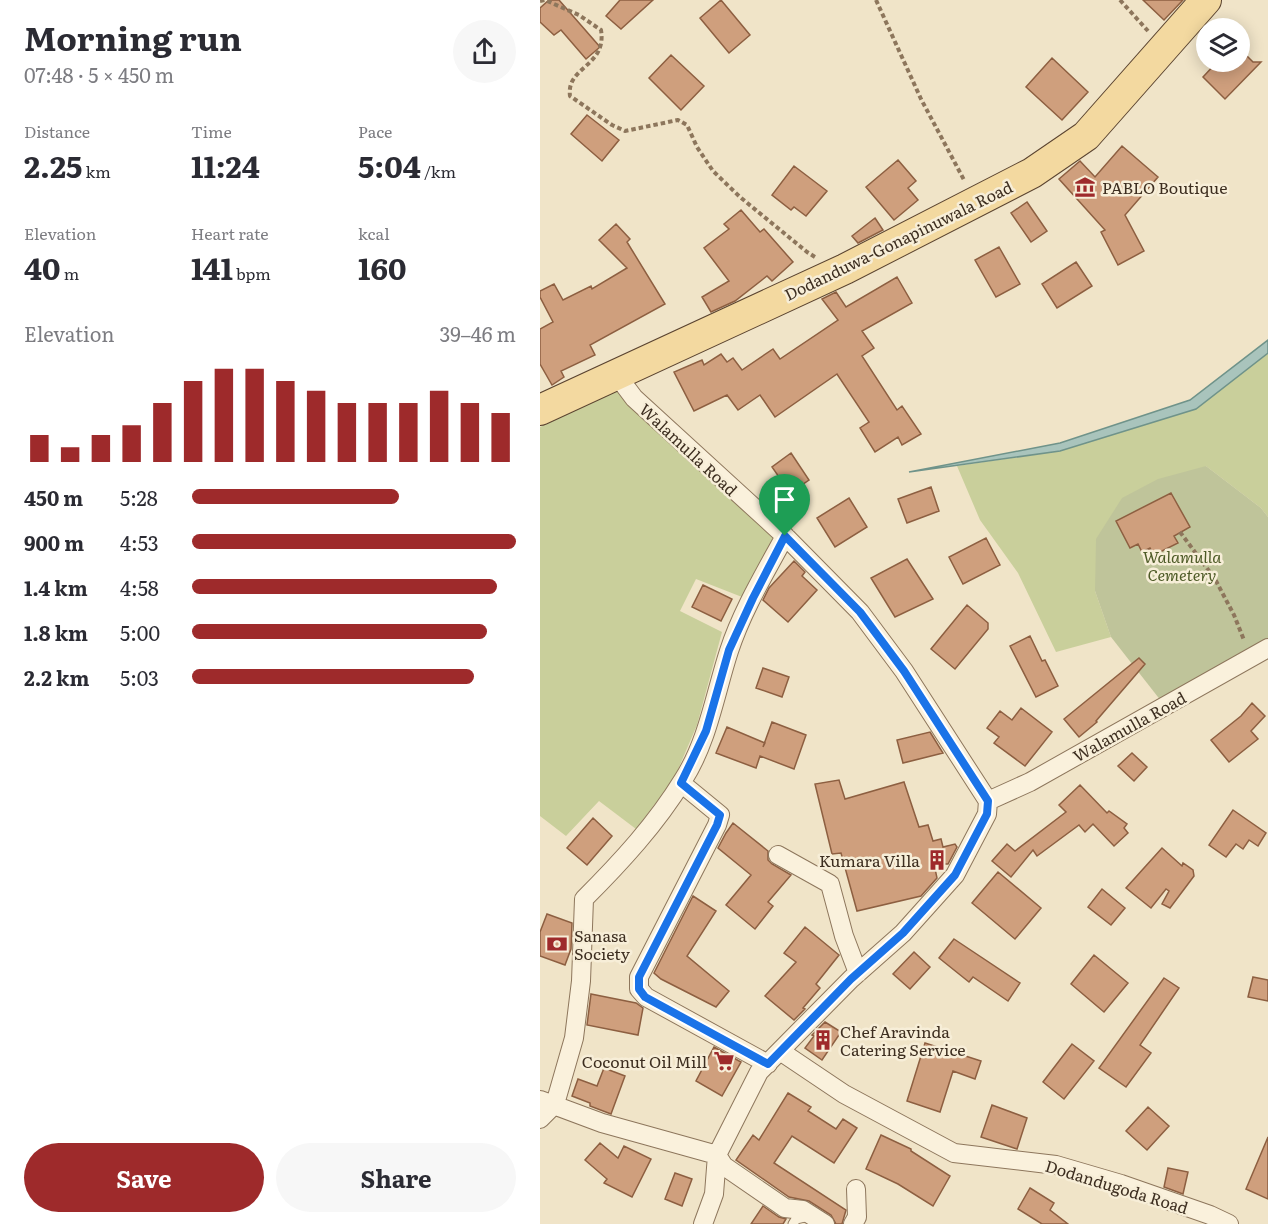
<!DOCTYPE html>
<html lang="en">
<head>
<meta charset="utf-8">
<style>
	:root { --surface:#fff; --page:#f7f7f7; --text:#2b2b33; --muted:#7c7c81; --accent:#9e2a2b }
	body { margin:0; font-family:Literata,serif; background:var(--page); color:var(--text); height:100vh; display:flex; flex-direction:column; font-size:22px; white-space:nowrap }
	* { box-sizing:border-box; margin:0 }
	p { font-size:20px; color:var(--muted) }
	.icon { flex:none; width:33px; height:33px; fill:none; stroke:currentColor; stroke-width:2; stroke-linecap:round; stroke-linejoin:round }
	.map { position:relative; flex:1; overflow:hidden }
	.panel { display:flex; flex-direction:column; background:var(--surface); width:540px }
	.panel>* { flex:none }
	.tools { position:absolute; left:656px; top:18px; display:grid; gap:12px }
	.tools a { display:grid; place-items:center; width:54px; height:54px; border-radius:50%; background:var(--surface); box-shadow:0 3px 15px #0003; font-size:30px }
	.pin { position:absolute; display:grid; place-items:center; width:51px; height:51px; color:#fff; margin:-62px -26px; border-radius:50% 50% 50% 0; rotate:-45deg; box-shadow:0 0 6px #0007 }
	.pin .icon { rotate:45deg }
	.round { display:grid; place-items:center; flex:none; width:63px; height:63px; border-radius:32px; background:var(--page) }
	.head { display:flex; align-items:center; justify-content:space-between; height:102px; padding:0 24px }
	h1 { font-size:33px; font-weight:700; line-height:45px }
	.metrics { display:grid; grid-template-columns:repeat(3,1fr); gap:9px; height:102px; padding:6px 24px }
	.metrics div { display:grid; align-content:center }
	.metrics b { font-size:30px; font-weight:700 }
	.metrics small { font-size:16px; font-weight:400 }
	.metrics p { font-size:16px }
	.chart { height:168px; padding:12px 24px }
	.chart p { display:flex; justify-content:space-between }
	.chart svg { width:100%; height:108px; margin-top:6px; stroke:var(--accent); stroke-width:6 }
	.button { display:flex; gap:12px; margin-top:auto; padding:12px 24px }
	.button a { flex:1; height:69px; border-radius:36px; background:var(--accent); color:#fff; font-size:24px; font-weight:700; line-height:69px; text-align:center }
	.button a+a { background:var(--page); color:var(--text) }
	ul { padding:0 24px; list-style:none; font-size:20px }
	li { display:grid; grid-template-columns:96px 72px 1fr; align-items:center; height:45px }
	li i { height:15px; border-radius:8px; background:var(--accent) }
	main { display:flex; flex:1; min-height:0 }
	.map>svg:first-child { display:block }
</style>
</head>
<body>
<main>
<section class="panel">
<div class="head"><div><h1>Morning run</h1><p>07:48 · 5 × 450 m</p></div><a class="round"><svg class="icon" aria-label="share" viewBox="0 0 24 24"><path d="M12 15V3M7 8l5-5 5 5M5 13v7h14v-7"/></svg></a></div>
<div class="metrics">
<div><p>Distance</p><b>2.25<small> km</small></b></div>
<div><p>Time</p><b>11:24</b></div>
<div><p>Pace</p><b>5:04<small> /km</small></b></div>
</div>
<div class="metrics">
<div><p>Elevation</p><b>40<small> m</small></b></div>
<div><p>Heart rate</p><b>141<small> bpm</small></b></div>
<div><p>kcal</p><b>160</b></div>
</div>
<div class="chart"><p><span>Elevation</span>39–46 m</p>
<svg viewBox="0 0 160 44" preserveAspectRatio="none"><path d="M5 44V33M15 44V38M25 44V33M35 44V29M45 44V20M55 44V11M65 44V6M75 44V6M85 44V11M95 44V15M105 44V20M115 44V20M125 44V20M135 44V15M145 44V20M155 44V24"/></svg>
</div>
<ul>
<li><b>450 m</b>5:28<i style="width:64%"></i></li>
<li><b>900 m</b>4:53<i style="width:100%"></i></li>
<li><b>1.4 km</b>4:58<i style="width:94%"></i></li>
<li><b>1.8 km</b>5:00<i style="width:91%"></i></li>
<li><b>2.2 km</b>5:03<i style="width:87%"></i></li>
</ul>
<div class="button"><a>Save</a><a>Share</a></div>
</section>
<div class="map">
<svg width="728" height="1224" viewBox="0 0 728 1224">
	<rect width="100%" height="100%" fill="#f0e4c8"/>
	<path fill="#c9cf9b" d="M728 353V517L721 508 666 466 555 591 571 637 516 652 478 573 440 520 417 466 520 451 656 409Z
		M79 390 235 534 202 597 156 579 140 611 182 632 157 725 134 779 96 829 59 801 26 836 0 816V427Z"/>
	<path fill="#bfc49a" d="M666 466 721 508 728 517V648L625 706 571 637 555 591 556 539 582 498 618 479Z"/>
	<path fill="#a9c4bc" stroke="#6f938a" stroke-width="1.5" d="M728 340V353L656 409 520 451 369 472 520 443 650 400Z"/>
	<path fill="#cf9f7d" stroke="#8d5f41" stroke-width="1.5" d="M9 0H19L60 47 46 59 21 30 14 35 0 22V8Z
		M80 0H113L81 29 66 16Z
		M181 0 210 35 189 53 160 18Z
		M603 0H643L624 20Z
		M699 48 713 62H721L685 99 663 77 677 62H699Z
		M131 55 164 86 141 110 109 78Z
		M512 58 548 92 522 120 486 87Z
		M47 115 79 140 62 161 31 134Z
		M582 146 618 177 585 215 604 251 578 265 561 232 565 230 519 179 540 161 555 177Z
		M358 160 376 181 368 188 378 200 354 220 326 187Z
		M254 166 287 191 266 216 254 207 251 210 232 195Z
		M487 202 507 231 491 242 471 213Z
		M201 210 220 232 224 229 253 262 232 281 227 276 195 301 171 312 162 297 189 281 164 248 189 229 184 224Z
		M335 218 343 230 318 243 312 236Z
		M76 224 90 239 87 242 125 304 50 345 55 355 21 371 24 377 12 385 0 364V329L13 322 0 297V291L14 284 23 300 51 286 52 289 87 268 59 240Z
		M459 247 480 284 456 297 435 260Z
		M536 262 552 286 517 308 502 284Z
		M357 277 372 303 322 331 334 348 322 356 357 410 362 406 381 434 362 445 358 437 335 452 320 428 329 422 297 374 235 417 220 395 198 410 187 395 154 411 134 372 162 360 164 365 181 354 187 362 193 358 202 370 233 349 240 359 298 320 282 299 296 292 306 307Z
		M251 453 269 480 250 493 232 467Z
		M391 487 399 511 367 523 358 499Z
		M631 493 650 527 634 536 638 543 614 555 610 548 602 552 598 544 590 548 576 521Z
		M309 498 327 527 295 547 277 518Z
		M446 538 460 565 423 584 409 557Z
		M367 559 393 599 355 617 331 578Z
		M254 561 265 572 262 576 277 590 248 622 223 600 229 588Z
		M163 585 192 599 181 621 152 607Z
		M427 605 448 623V629L415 669 391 649Z
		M490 636 502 661 505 660 518 686 496 697 470 646Z
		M599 658 605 664 556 721 557 722 539 737 524 719Z
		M223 668 249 677 242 697 216 688Z
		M712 703 725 716 711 731 718 739 689 762 671 740 701 716Z
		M481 708 512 732 485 766 454 743 459 737 447 728 460 711 472 720Z
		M232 722 266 735 254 769 220 756 216 768 176 753 187 727 225 743 223 747Z
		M390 732 403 753 363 763 357 740Z
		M592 753 607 767 594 781 578 766Z
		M299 780 305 799 364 782 379 827 388 825 393 841 401 839 403 847 415 844 417 847 408 864H394L397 878 381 896 317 911 301 853 292 854 275 784Z
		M540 785 567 813 569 811 587 824 584 828 588 833 574 846 553 824 545 832 539 825 497 856 493 850 471 877 452 861 467 844 475 851 526 812 519 805Z
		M693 810 726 833 718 846 709 840 703 849 696 844 686 857 669 845Z
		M53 818 72 836 47 865 27 848Z
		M193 823 228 851V860L232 864 251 875 228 902 233 906 215 929 186 905 211 875 178 848 186 833Z
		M622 848 642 866 643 863 653 870 654 876 630 908 622 904 629 891 626 889 611 908 586 888Z
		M458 872 501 908 475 939 432 903Z
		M562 889 585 908 571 925 548 907Z
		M153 896 176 911 147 956 189 991 176 1007 121 979 114 973Z
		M7 914 32 923 31 949 25 965 0 956V932Z
		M265 927 299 955 276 984 280 988 263 1008 265 1009 254 1020 225 996 256 962 244 953Z
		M414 939 480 983 468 1001 433 977 429 982 399 958Z
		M374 952 390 967 370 989 353 974Z
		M554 955 588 983 564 1012 531 984Z
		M713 977 728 980V1001L708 997Z
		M624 978 639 988 600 1045 611 1053 586 1087 559 1068Z
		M51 994 96 1003 103 1008 98 1035 47 1025Z
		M285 1022 301 1032 282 1060 265 1048 274 1036 272 1035Z
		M385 1043 441 1061 435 1079 413 1071 400 1112 367 1101Z
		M532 1044 554 1061 524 1099 503 1082Z
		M174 1047 201 1062 182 1096 156 1081Z
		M64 1068 85 1076 71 1114 50 1106V1103L32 1096 38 1079 57 1086Z
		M248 1093 271 1107 268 1111 296 1129 303 1119 317 1128 294 1163 252 1136 234 1163 306 1210 302 1224H296L291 1215 269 1201 249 1197 196 1160 213 1135 219 1140Z
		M452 1105 487 1118 477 1149 441 1137Z
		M608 1107 629 1126 607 1150 586 1131Z
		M341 1135 371 1149V1151L410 1176 393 1206 358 1184 326 1169Z
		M728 1137V1199L706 1189Z
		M60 1143 78 1158 84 1146 111 1159 92 1197 64 1183 67 1179 45 1160Z
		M628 1168 648 1172 643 1194 624 1187Z
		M135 1173 152 1179 142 1206 125 1199Z
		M490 1188 514 1203 510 1210 528 1224H502L478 1209Z
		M223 1206 239 1217 246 1219 243 1224H211Z"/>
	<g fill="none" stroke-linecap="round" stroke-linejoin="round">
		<g stroke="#8d765c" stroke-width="11">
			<path id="lane" d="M253 1224 256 1219 269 1216"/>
		</g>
		<g stroke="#8d765c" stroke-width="20">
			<path id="street" d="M76 374 94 398 245 536 320 612 364 671 448 801
				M141 783 180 815 177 825 99 977V989L106 997 228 1064
				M238 855 290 884 304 936 318 973
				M240 1051 304 1094 414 1153 516 1165 581 1184 670 1215 689 1224
				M0 1100 62 1123 177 1155 184 1166 245 1208 263 1210 285 1224
				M0 1119 15 1104 34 1038 41 981 44 899C81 862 116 824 143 780 168 741 175 694 189 651 202 611 225 573 245 536
				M163 1224 174 1194 177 1155 219 1072 311 979 363 933 415 875 447 814 448 801 490 782 728 648
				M313 1224 317 1217 316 1189"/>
		</g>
		<g stroke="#5b4430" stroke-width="32">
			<path id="primary" d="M0 410 305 269 492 173 546 136 666 0"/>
		</g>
		<path stroke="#8d765c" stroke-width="4" stroke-dasharray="4.5 3" stroke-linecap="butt" d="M336 0 381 99 424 180
			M580 0 608 31
			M0 1 5 0 39 15 61 30C67 67 26 66 30 96L72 125 85 131 138 120 147 125 157 147 173 171 200 197 267 252 275 257
			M640 532 675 579 694 615 704 640"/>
		<use href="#lane" stroke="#faf1dc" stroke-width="9"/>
		<use href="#street" stroke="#faf1dc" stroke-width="18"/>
		<use href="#primary" stroke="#f3d9a0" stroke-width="30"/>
	</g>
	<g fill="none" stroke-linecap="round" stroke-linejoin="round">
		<g stroke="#fff" stroke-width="12">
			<path id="route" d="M245 536 320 612 364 671 448 801 447 814 415 875 363 933 311 979 228 1064 105 997 99 989V977L177 825 180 815 141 783 166 731 189 650 213 598Z"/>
		</g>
		<use href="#route" stroke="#1a73e8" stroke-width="8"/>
	</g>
	<defs>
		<g id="museum-bare" transform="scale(1.62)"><path d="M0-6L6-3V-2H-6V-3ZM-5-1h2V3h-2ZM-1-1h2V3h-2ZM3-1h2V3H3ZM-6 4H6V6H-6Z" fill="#9e2a2b" stroke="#f7eed8" stroke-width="2.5" paint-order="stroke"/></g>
		<g id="building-bare" transform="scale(1.62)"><path d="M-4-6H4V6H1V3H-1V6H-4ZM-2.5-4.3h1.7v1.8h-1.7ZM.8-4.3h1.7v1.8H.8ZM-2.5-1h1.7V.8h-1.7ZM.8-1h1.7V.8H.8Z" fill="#9e2a2b" stroke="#f7eed8" stroke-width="2.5" paint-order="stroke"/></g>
		<g id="bank-bare" transform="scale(1.62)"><path d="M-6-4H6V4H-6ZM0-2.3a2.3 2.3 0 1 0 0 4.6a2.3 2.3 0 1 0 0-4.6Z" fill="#9e2a2b" stroke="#f7eed8" stroke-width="2.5" paint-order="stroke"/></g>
		<g id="supermarket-bare" transform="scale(1.62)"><path d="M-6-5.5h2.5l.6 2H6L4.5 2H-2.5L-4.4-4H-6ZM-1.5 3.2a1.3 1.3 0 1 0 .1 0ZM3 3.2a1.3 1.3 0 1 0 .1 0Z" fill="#9e2a2b" stroke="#f7eed8" stroke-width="2.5" paint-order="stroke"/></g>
	</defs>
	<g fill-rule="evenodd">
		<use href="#museum-bare" x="545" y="187"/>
		<use href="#building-bare" x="397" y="860"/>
		<use href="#bank-bare" x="17" y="944"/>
		<use href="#building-bare" x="283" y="1040"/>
		<use href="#supermarket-bare" x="184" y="1061"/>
	</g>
	<g text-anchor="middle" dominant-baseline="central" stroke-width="5" stroke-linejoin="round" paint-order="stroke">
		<g font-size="16" fill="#3d2e20" stroke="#f7eed8" text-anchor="start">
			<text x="562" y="187">PABLO Boutique</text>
			<text x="380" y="860" text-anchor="end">Kumara Villa</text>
			<text x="34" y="935">Sanasa<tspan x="34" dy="18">Society</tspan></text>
			<text x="300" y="1031">Chef Aravinda<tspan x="300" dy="18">Catering Service</tspan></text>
			<text x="167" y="1061" text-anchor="end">Coconut Oil Mill</text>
		</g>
		<g font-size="16" fill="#3d2e20" stroke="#f7eed8">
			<text transform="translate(358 240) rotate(-26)">Dodanduwa-Gonapinuwala Road</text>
			<text transform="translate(149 449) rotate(43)">Walamulla Road</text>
			<text transform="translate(589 726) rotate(-29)">Walamulla Road</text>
			<text transform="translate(577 1186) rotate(17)">Dodandugoda Road</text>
		</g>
		<g font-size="16" font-style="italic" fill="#4d5a26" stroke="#f7eed8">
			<text x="642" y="556">Walamulla<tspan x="642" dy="18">Cemetery</tspan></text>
		</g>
	</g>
</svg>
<div class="tools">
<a><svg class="icon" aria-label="layers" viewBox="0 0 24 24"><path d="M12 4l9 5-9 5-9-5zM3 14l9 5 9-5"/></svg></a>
</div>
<div class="pin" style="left:245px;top:536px;background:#1e9e55"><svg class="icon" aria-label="arrive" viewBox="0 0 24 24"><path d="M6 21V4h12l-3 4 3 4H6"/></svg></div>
</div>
</main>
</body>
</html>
